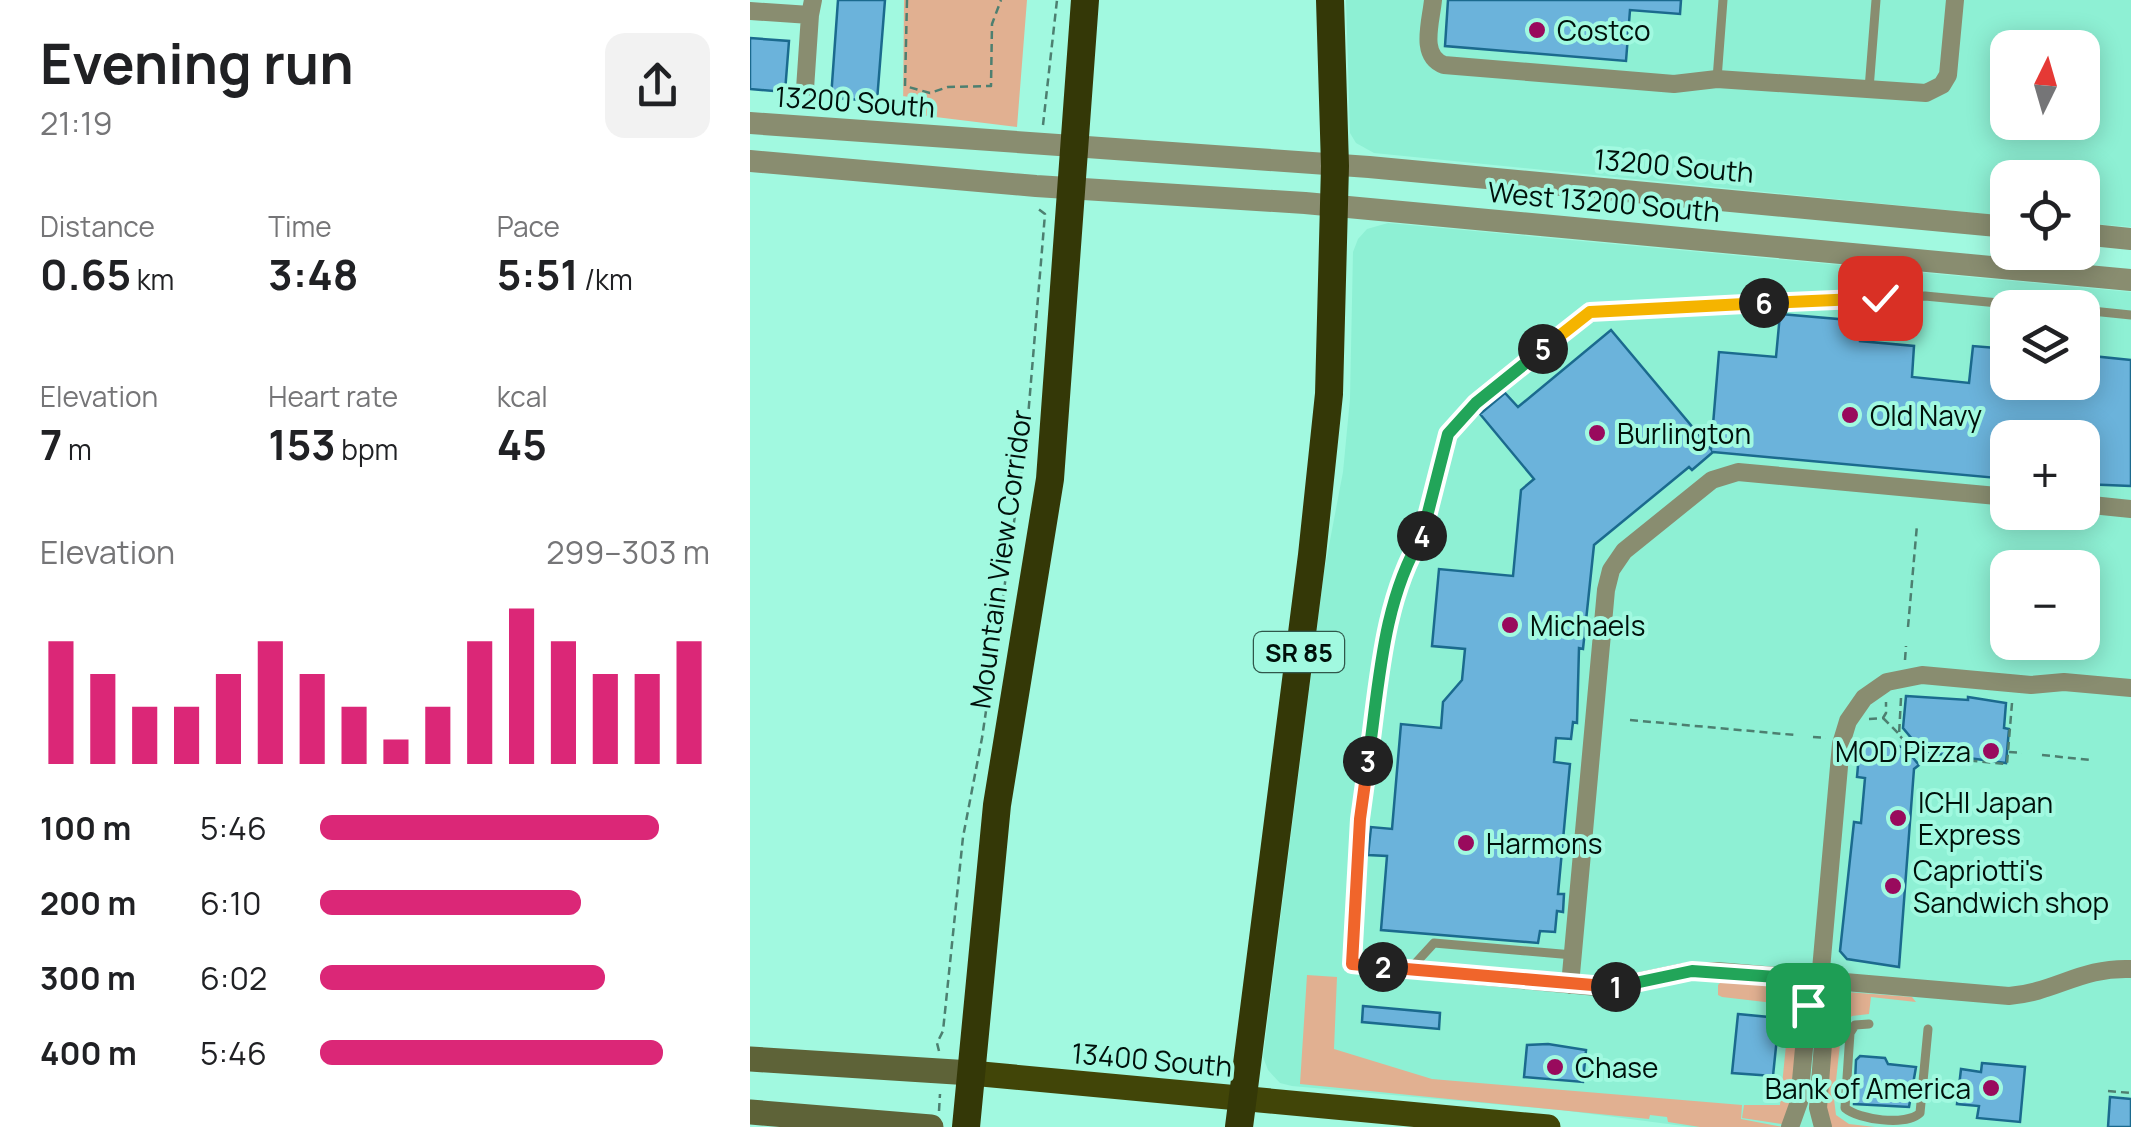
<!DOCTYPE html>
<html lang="en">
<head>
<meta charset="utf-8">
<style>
	:root { --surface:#fff; --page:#f2f2f2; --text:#202124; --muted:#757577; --accent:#db2777 }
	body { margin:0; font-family:Manrope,sans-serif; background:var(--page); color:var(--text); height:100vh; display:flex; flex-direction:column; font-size:38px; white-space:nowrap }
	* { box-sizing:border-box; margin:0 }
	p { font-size:32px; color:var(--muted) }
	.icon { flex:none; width:55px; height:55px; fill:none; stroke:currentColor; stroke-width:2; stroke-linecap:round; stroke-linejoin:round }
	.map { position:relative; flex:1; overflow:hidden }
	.panel { display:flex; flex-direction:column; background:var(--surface); width:750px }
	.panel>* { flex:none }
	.needle { width:65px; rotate:5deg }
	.fabs { position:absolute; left:1240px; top:30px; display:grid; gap:20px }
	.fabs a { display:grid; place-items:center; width:110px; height:110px; border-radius:20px; background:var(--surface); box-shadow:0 5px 25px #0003; font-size:50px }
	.pin { position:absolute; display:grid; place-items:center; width:85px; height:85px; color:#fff; margin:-42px; border-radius:20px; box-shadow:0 5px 15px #0006 }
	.km { position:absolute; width:50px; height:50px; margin:-25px; border-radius:50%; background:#222; color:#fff; font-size:28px; line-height:50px; text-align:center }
	.round { display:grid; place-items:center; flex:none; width:105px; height:105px; border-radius:20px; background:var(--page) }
	.head { display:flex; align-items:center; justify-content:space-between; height:170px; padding:0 40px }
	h1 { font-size:55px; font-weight:700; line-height:75px }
	.figures { display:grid; grid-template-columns:repeat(3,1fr); gap:15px; height:170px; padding:10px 40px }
	.figures div { display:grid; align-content:center }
	.figures b { font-size:42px; font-weight:700 }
	.figures small { font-size:28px; font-weight:400 }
	.figures p { font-size:28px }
	.chart { height:280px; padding:20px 40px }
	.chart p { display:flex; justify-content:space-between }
	.chart svg { width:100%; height:180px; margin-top:10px; stroke:var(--accent); stroke-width:6 }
	ul { padding:0 40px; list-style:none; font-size:32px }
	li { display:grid; grid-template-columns:160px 120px 1fr; align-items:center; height:75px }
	li i { height:25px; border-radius:12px; background:var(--accent) }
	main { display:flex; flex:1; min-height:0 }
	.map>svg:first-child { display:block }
</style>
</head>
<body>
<main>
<section class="panel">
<div class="head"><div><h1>Evening run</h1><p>21:19</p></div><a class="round"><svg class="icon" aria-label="share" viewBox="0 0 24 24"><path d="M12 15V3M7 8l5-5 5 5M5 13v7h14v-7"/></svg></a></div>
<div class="figures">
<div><p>Distance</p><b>0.65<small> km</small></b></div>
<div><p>Time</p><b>3:48</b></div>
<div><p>Pace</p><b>5:51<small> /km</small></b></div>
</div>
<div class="figures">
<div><p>Elevation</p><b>7<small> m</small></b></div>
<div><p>Heart rate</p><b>153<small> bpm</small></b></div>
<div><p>kcal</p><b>45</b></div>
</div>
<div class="chart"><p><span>Elevation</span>299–303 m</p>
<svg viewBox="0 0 160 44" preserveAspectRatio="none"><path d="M5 44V14M15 44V22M25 44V30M35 44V30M45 44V22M55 44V14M65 44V22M75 44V30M85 44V38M95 44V30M105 44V14M115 44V6M125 44V14M135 44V22M145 44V22M155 44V14"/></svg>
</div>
<ul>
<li><b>100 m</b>5:46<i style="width:87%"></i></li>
<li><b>200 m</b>6:10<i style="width:67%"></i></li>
<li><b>300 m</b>6:02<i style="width:73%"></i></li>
<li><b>400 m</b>5:46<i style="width:88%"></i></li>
</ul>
</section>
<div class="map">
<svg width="1381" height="1127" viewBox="0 0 1381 1127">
	<rect width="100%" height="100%" fill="#a1f9e0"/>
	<path fill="#8ef0d4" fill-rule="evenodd" d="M596 0H1381V227L1333 223 1332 178H1258L1257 216 624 153 606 143 600 133ZM1258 48H1332V122H1258Z
		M638 223 1381 292V1127H941L811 1110 542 1086 530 1083 518 1070 513 1057 574 572 593 472 600 399 603 252 608 239 617 229ZM1258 308H1332V382H1258ZM1258 438H1332V512H1258ZM1258 568H1332V642H1258Z"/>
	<path fill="#e1b091" d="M154 0H277L267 127 153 113Z
		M557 975 587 977 584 1049 682 1079 992 1105 991 1119 1033 1127H950L918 1122 917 1117 900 1115 899 1119 550 1084Z
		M972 981 1042 987 1052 997 1038 1116 1032 1124 992 1118 994 1105H1030L1039 1015 1032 1004 972 997 968 995V985Z
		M1096 992 1162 997 1166 1002 1121 997 1119 1014 1102 1016 1092 1026 1084 1099 1086 1115 1099 1124 1125 1127H1080L1072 1109 1082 1004Z"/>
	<path fill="#6bb3db" stroke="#1b6a8e" stroke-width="2.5" d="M88 0H135L127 101 81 98Z
		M698 0H931L930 14 880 10 876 61 695 46Z
		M0 38 39 41 35 92 0 89Z
		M1030 314 1111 321 1110 341 1164 346 1162 377 1219 383 1223 346 1258 349V382H1332V355L1381 360V486L1332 484V438H1258V479L963 452 942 470 939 467 844 545 833 649 829 648 827 723 823 722 821 739 806 738 804 762 820 764 808 894H814L813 912 807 911 805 932 790 931 788 943 631 930 637 856 618 855 621 827 642 829 651 724 691 728 693 702 712 680 715 649 682 646 689 569 763 576 771 490 784 479 730 414 755 393 768 407 861 330 961 449 969 352 1026 357Z
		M1156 696 1218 700V697L1256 703 1254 728 1259 729 1256 763 1173 752 1153 728Z
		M1110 743 1154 747 1169 765 1164 769 1149 967 1097 959 1090 951 1104 822 1111 823 1115 778 1107 777Z
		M613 1006 690 1013 689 1029 612 1022Z
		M988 1014 1029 1018 1023 1076 982 1073Z
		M798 1044 836 1050 833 1082 774 1077 777 1045Z
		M1110 1056 1135 1058 1138 1064 1166 1067 1159 1107 1104 1104 1106 1060Z
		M1232 1063 1275 1067 1270 1122 1227 1118 1229 1106 1207 1104 1211 1069 1231 1072Z
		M1360 1097 1381 1099V1127H1358Z"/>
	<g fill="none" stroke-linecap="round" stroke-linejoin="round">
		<path stroke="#4d7f70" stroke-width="2.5" stroke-dasharray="8 5" stroke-linecap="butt" d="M157 0 155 86 180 93 198 87 241 86 242 24 251 0
			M293 125 307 0
			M1158 627 1167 525
			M1155 660 1156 646
			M1151 698 1149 735 1168 756 1257 764 1262 703
			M1133 718 1148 733
			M1119 719 1133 718 1136 713V702
			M880 720 1045 735
			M1063 737 1076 738
			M1259 752 1272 753
			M1292 755 1341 760
			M189 1051 187 1043 193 1031 213 837 232 738 276 441 295 214 287 208
			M1358 1091 1381 1093
			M189 1111 190 1094"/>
		<path stroke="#898d70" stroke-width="9" d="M967 79 973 0
			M1119 89 1126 0
			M1332 310 1381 315
			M603 964 610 819 643 604 654 565 673 535 698 434 726 403 840 312 1175 296 1301 308
			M662 967 684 943 823 955
			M1119 1024 1105 1025 1100 1033 1095 1108C1109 1120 1156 1126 1170 1113L1178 1029"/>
		<path stroke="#898d70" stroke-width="18" d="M683 0C681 22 669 56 694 65L924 84 967 79 1176 93 1192 85 1198 75 1205 0
			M0 11 60 15 63 0
			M55 89 60 15
			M1332 504 1381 509
			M603 964 857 988 933 972 967 971 1259 996C1306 992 1331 967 1381 969
			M820 985 856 590 861 570 874 551 962 480 988 472 1258 497
			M1040 1127 1049 1102 1058 1005 1070 981
			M1073 1127 1068 1108 1076 1006 1070 981 1091 744 1098 721 1114 698 1137 682 1172 675 1281 685 1314 682 1381 688"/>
		<path stroke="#898d70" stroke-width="22" d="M0 123 619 167 1258 227
			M0 161 286 186 555 203 1381 280
			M1332 234 1381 239"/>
		<path stroke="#5e6338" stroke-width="25" d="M0 1059 221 1073
			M0 1112 181 1127"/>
		<path stroke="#414508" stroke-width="25" d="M221 1073 798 1127"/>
		<path stroke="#343807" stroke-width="28" d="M216 1127 247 805 300 479 335 0
			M489 1127 562 555 579 394 585 166 580 0"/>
	</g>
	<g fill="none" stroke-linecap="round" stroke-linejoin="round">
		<g stroke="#fff" stroke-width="20">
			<path id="split-1" d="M866 987 942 971 1070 980 1058 1005"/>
		</g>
		<g stroke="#fff" stroke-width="20">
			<path id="split-2" d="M633 967 866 987"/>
		</g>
		<g stroke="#fff" stroke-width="20">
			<path id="split-3" d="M618 761 610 819 602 964 633 967"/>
		</g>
		<g stroke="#fff" stroke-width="20">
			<path id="split-4" d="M618 761C629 686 632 602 672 536"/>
		</g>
		<g stroke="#fff" stroke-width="20">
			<path id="split-5" d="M672 536 698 434 726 403 793 349"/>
		</g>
		<g stroke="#fff" stroke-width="20">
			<path id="split-6" d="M793 349 840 312 1014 303"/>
		</g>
		<g stroke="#fff" stroke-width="20">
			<path id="split-7" d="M1014 303 1130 298"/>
		</g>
		<use href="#split-1" stroke="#22a559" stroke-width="12"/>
		<use href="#split-2" stroke="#f0652b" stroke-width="12"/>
		<use href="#split-3" stroke="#f0652b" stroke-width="12"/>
		<use href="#split-4" stroke="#22a559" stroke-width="12"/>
		<use href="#split-5" stroke="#22a559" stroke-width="12"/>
		<use href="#split-6" stroke="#f5b400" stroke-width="12"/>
		<use href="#split-7" stroke="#f5b400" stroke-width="12"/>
	</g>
	<g fill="#990a5d" stroke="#a1f9e0" stroke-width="4">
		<circle cx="787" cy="30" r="10"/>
		<circle cx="1100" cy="415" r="10"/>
		<circle cx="847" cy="433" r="10"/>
		<circle cx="760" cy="625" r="10"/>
		<circle cx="1241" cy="751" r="10"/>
		<circle cx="1148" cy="818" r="10"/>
		<circle cx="716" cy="843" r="10"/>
		<circle cx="1143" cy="886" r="10"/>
		<circle cx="805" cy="1067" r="10"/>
		<circle cx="1241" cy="1088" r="10"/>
	</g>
	<g text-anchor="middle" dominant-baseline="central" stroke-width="8" stroke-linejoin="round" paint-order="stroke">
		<rect fill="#a1f9e0" stroke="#30574b" stroke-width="2.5" x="504" y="632" width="90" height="40" rx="8"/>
		<g font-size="25" font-weight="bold" fill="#00110b">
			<text x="549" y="652">SR 85</text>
		</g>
		<g font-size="28" fill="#00110b" stroke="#a1f9e0" text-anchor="start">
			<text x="807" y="30">Costco</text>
			<text x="1120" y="415">Old Navy</text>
			<text x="867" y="433">Burlington</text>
			<text x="780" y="625">Michaels</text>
			<text x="1221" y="751" text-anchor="end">MOD Pizza</text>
			<text x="1168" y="802">ICHI Japan<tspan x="1168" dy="32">Express</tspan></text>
			<text x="736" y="843">Harmons</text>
			<text x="1163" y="870">Capriotti's<tspan x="1163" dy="32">Sandwich shop</tspan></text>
			<text x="825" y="1067">Chase</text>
			<text x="1221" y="1088" text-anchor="end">Bank of America</text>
		</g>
		<g font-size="28" fill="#00110b" stroke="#a1f9e0">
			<text transform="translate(105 101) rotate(4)">13200 South</text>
			<text transform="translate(924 165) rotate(5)">13200 South</text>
			<text transform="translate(854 201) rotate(5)">West 13200 South</text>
			<text transform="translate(250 559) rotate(-82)">Mountain View Corridor</text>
			<text transform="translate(402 1059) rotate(5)">13400 South</text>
		</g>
	</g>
</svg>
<div class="fabs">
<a><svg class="needle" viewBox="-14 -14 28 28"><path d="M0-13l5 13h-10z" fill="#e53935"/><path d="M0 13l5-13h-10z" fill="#757577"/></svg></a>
<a><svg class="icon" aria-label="locate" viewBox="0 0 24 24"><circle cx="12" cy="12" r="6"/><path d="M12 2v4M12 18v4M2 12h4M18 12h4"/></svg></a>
<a><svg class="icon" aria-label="layers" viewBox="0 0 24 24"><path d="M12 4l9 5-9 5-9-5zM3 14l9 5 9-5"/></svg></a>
<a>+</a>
<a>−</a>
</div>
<div class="pin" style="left:1058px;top:1005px;background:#1e9e55"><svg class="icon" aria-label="arrive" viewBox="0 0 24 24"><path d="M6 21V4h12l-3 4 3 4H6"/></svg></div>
<div class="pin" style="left:1130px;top:298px;background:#d93025"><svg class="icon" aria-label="check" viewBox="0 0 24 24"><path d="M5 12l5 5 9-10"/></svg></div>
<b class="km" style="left:866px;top:987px">1</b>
<b class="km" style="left:633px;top:967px">2</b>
<b class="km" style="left:618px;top:761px">3</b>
<b class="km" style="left:672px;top:536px">4</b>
<b class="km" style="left:793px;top:349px">5</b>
<b class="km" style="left:1014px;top:303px">6</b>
</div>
</main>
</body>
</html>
